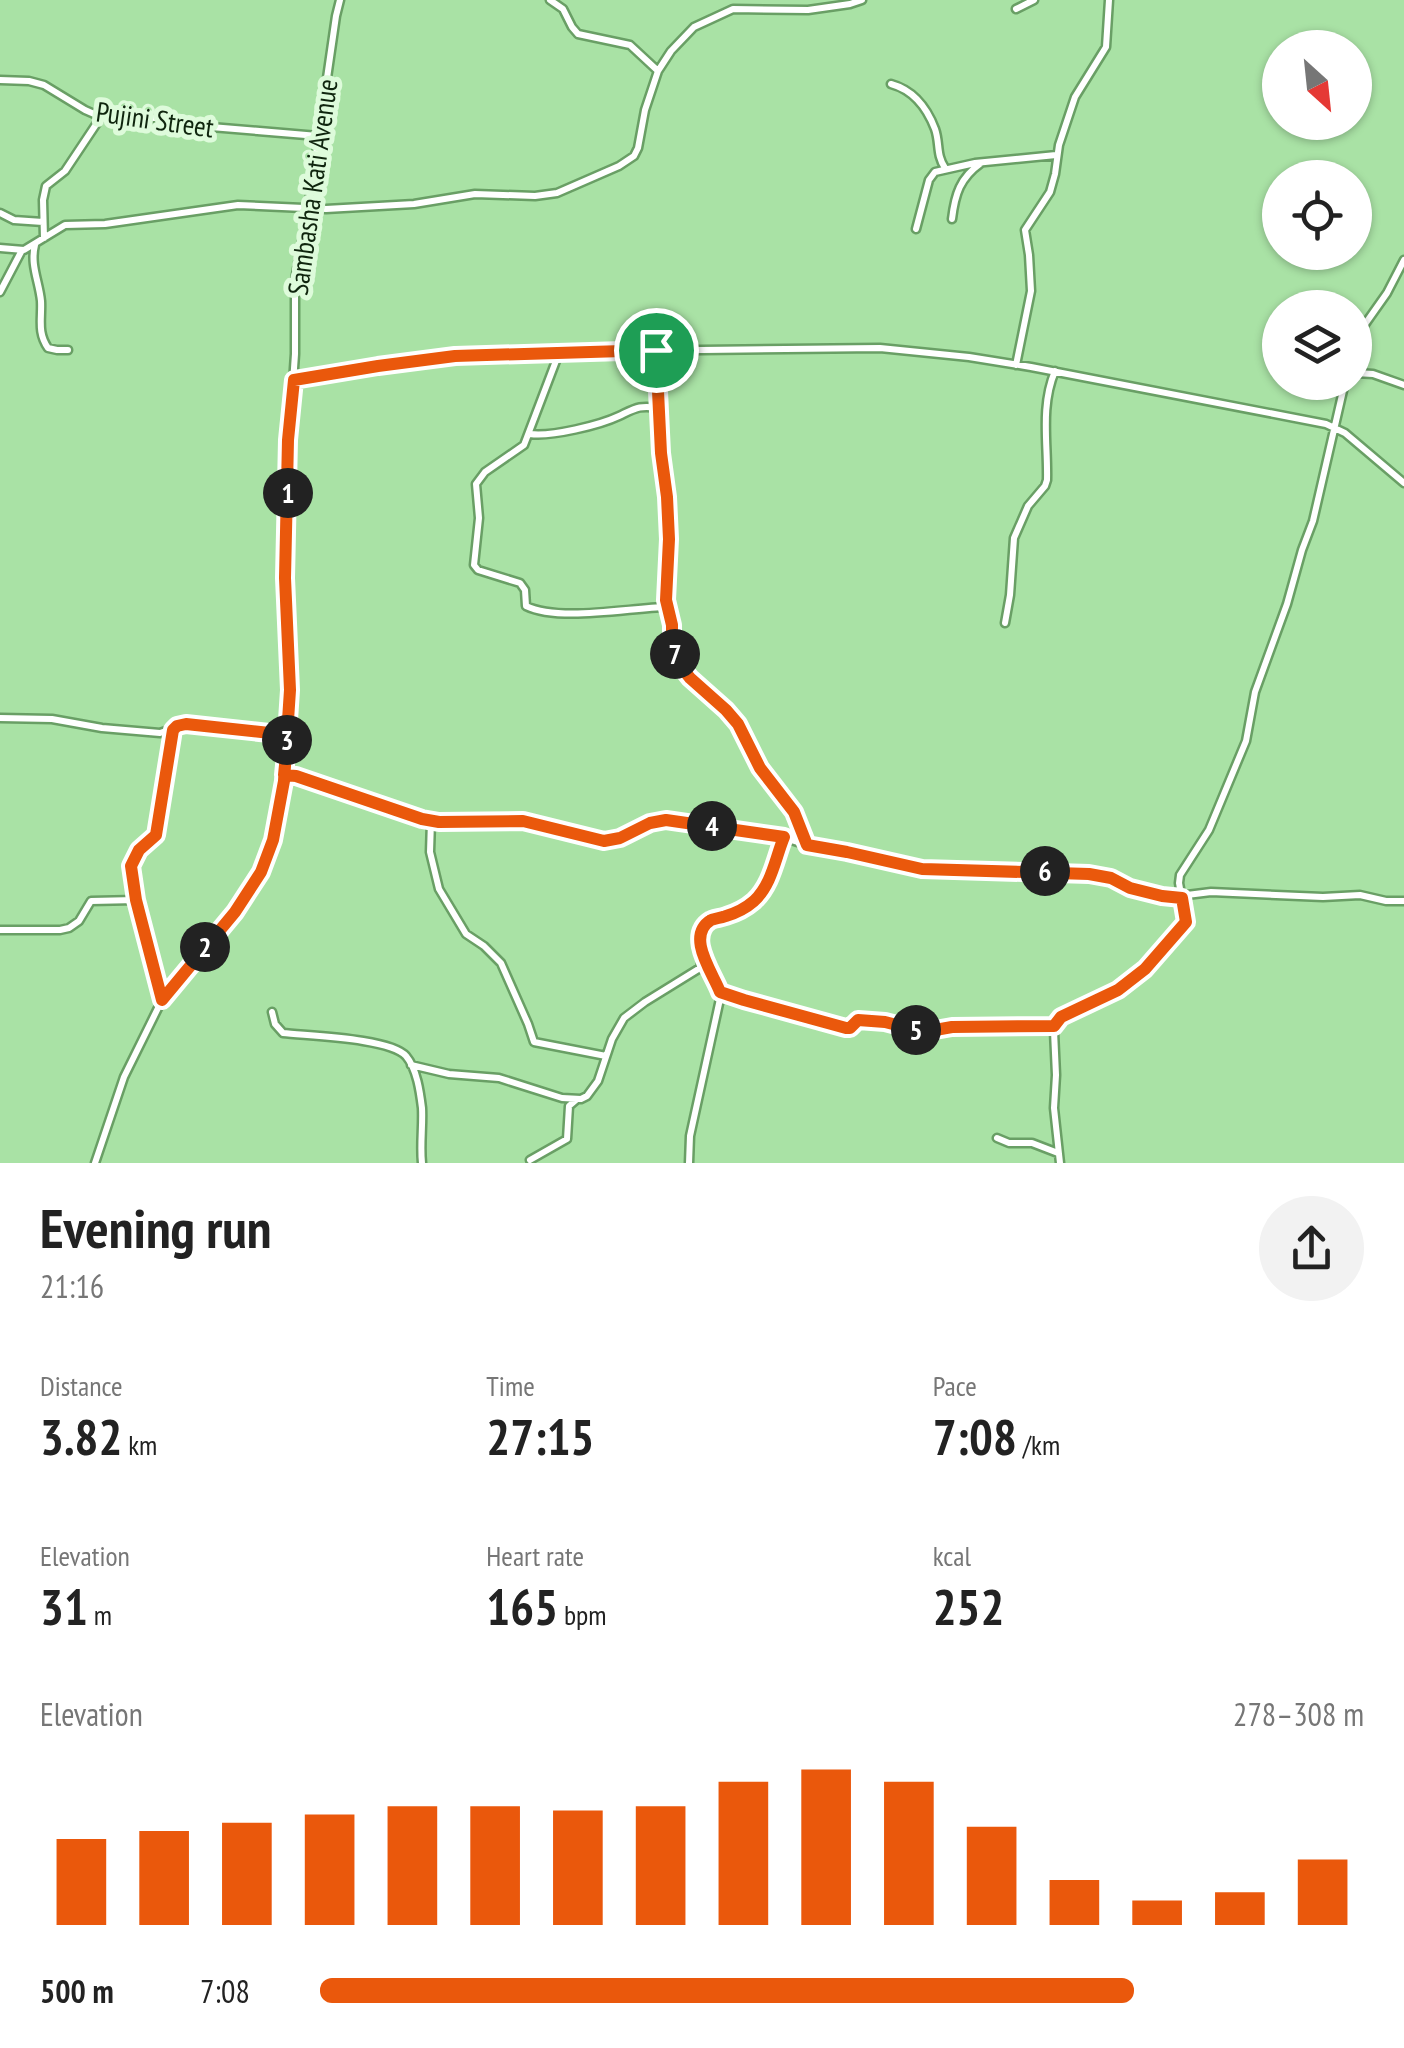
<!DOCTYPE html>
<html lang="en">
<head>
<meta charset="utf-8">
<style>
	:root { --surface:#fff; --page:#f2f2f2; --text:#222; --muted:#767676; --accent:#ea580c }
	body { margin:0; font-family:"PT Sans Narrow",sans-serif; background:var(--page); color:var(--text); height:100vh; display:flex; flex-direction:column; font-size:38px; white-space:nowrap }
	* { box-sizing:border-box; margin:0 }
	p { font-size:32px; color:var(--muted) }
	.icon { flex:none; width:55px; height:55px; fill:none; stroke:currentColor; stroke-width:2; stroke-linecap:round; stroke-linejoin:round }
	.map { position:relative; height:1163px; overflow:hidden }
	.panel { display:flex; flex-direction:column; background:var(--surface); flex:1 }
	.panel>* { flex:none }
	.needle { width:65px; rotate:153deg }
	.fabs { position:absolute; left:1262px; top:30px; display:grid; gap:20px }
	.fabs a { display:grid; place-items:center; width:110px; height:110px; border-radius:50%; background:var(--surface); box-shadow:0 2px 8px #0004; font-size:50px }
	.pin { position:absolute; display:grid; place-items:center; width:85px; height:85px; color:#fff; margin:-42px; border:5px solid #fff; border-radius:50%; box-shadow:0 2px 10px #0007 }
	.km { position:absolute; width:50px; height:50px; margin:-25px; border-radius:50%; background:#222; color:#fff; font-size:28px; line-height:50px; text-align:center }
	.round { display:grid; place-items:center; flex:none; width:105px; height:105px; border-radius:52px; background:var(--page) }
	.overview { display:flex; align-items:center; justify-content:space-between; height:170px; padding:0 40px }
	h1 { font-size:55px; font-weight:700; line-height:75px }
	.figures { display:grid; grid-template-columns:repeat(3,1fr); gap:15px; height:170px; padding:10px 40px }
	.figures div { display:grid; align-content:center }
	.figures b { font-size:50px; font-weight:700 }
	.figures small { font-size:28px; font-weight:400 }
	.figures p { font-size:28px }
	.chart { height:280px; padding:20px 40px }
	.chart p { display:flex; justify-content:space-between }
	.chart svg { width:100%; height:180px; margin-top:10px; stroke:var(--accent); stroke-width:6 }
	ul { padding:0 40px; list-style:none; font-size:32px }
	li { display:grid; grid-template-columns:160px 120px 1fr; align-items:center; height:75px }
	li i { height:25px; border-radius:12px; background:var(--accent) }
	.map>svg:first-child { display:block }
</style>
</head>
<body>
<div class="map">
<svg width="1404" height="1163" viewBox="0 0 1404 1163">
	<rect width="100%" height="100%" fill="#a9e2a5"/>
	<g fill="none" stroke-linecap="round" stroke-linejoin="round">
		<g stroke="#699f65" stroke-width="11">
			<path id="street" d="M550 0 563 9 572 27 578 34 630 45 658 71
				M1016 9 1034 0
				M0 80 29 81 44 85 85 110 101 117 156 118 199 126 318 136
				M891 84C913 90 927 108 935 129 940 143 936 155 945 168
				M0 213 14 220 43 222
				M952 219C955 194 960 178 981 163
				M916 229 929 180 935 172 975 163 1056 155
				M44 238 43 200 46 186 65 171 101 117
				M35 245C30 265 39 281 41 301 42 319 37 332 48 348L57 350H68
				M0 248 24 250 65 225 105 224 238 205 326 209 414 204 475 194 535 196 557 193 619 166 634 156 638 148 645 110 658 71 671 51 694 27 733 9 808 10 850 4 862 0
				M0 292 21 252
				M1355 348 1363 327 1387 293 1404 260
				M656 350 661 453 667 497 669 539 666 600 672 625 673 647 679 664 690 678 726 710 739 725 760 768 793 812 806 844
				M559 353 524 445 485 472 476 484 479 518 474 565 478 570 520 583 525 590 526 606C559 622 628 608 666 607
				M1016 365 1031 291 1029 255 1025 230 1050 192 1055 174 1059 145 1075 97 1106 47 1109 0
				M1355 373 1373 374 1404 385
				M294 381 378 366 455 357 620 351 880 348 969 357 1031 367 1326 424 1345 433 1404 483
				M530 434C551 437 600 425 619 416 636 408 639 405 659 408
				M1005 623 1010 595 1014 538 1028 506 1045 486 1047 480C1048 444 1040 407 1055 371
				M0 718 52 719 102 728 160 733 186 724 288 735
				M285 775 296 776 423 819 439 822 523 821 604 841 620 838 650 823 673 821 772 834 807 845 847 852 922 869 1089 874 1111 879 1131 888 1171 897 1211 892 1323 897 1360 895 1386 901H1404
				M431 821 430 852 439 889 466 934 484 946 501 963 528 1024 534 1042 606 1056
				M0 930H60L69 928 79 921 91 901 136 900
				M720 992 744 1000 846 1028H850L859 1019 885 1022 924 1032 958 1026H1054
				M161 998 136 900 131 867 139 850 156 835 173 729
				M272 1012 275 1024 283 1033C309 1036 390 1038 406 1056 417 1069 420 1092 422 1108 423 1126 420 1145 422 1163
				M411 1065 449 1074 499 1078 562 1098 581 1099 587 1096 598 1081 612 1039 624 1018 645 1002 700 968C704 955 698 941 704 929 711 915 739 913 752 902 771 886 775 859 784 837
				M997 1138 1009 1143H1032L1058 1153
				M530 1160 567 1139 569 1106 576 1100
				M95 1163 124 1077 162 1000 235 911 261 872 273 840 284 781 290 689 285 578 289 440 295 354V280L308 209 336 16 340 0
				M689 1163 690 1136 720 999 716 980 703 960
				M1060 1163 1054 1108 1056 1075 1054 1031 1056 1022 1061 1017C1111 993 1156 971 1186 921L1179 883 1180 875 1209 830 1246 741 1255 692 1287 604 1302 550 1313 521 1345 382"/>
		</g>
		<use href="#street" stroke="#fff" stroke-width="6"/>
	</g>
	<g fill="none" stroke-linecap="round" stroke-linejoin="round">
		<g stroke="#fff" stroke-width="20">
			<path id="route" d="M656 350 455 356 378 366 294 380 288 440 285 578 290 690 284 781 273 840 261 872 235 912 162 1000 136 900 131 866 139 850 156 835 173 730 177 726 186 724 288 735 284 775 296 776 422 819 439 822 523 821 604 841 620 838 650 823 666 820 784 837C775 859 772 884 754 901 746 908 736 913 726 916 725 917 712 919 711 920 685 936 713 973 720 992L744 1000 846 1028H850L858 1020 885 1022 924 1032 952 1027 1054 1026 1061 1017 1118 990 1145 969 1186 922 1182 898 1162 896 1130 888 1111 878 1089 874 922 869 847 852 807 845 794 812 760 768 738 724 726 710 690 678 679 664 672 647V625L666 600 669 539 667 497 661 453 656 350"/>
		</g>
		<use href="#route" stroke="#ea580c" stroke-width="12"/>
	</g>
	<g text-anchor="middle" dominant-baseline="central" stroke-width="10" stroke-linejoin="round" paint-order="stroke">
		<g font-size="28" fill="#0f250e" stroke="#defbdb">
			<text transform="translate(155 119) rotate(8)">Pujini Street</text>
			<text transform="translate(312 187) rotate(-82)">Sambasha Kati Avenue</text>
		</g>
	</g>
</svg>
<div class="fabs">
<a><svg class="needle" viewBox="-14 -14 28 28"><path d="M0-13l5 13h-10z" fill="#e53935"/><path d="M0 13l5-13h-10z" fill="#767676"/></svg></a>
<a><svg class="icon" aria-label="locate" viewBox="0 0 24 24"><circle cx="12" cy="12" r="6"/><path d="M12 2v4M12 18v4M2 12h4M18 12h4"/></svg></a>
<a><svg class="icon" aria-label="layers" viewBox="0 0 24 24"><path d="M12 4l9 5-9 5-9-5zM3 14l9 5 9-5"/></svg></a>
</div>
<div class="pin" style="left:656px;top:350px;background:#1e9e55"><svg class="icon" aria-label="arrive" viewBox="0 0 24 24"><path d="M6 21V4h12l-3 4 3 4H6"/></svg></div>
<b class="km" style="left:288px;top:493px">1</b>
<b class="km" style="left:205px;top:947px">2</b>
<b class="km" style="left:287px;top:740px">3</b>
<b class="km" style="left:712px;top:826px">4</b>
<b class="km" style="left:916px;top:1030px">5</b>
<b class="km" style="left:1045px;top:871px">6</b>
<b class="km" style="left:675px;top:654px">7</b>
</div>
<section class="panel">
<div class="overview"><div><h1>Evening run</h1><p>21:16</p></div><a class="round"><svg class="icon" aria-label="share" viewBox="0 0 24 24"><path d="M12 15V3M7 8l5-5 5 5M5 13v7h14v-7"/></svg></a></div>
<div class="figures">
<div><p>Distance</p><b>3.82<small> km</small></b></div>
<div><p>Time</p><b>27:15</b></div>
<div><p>Pace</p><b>7:08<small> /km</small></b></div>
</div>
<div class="figures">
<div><p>Elevation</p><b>31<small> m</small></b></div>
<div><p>Heart rate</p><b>165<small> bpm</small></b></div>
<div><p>kcal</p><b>252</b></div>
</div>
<div class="chart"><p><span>Elevation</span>278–308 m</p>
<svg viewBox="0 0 160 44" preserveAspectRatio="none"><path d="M5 44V23M15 44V21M25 44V19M35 44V17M45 44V15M55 44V15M65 44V16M75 44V15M85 44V9M95 44V6M105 44V9M115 44V20M125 44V33M135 44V38M145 44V36M155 44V28"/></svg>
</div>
<ul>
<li><b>500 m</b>7:08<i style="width:78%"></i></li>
</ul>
</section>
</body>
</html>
